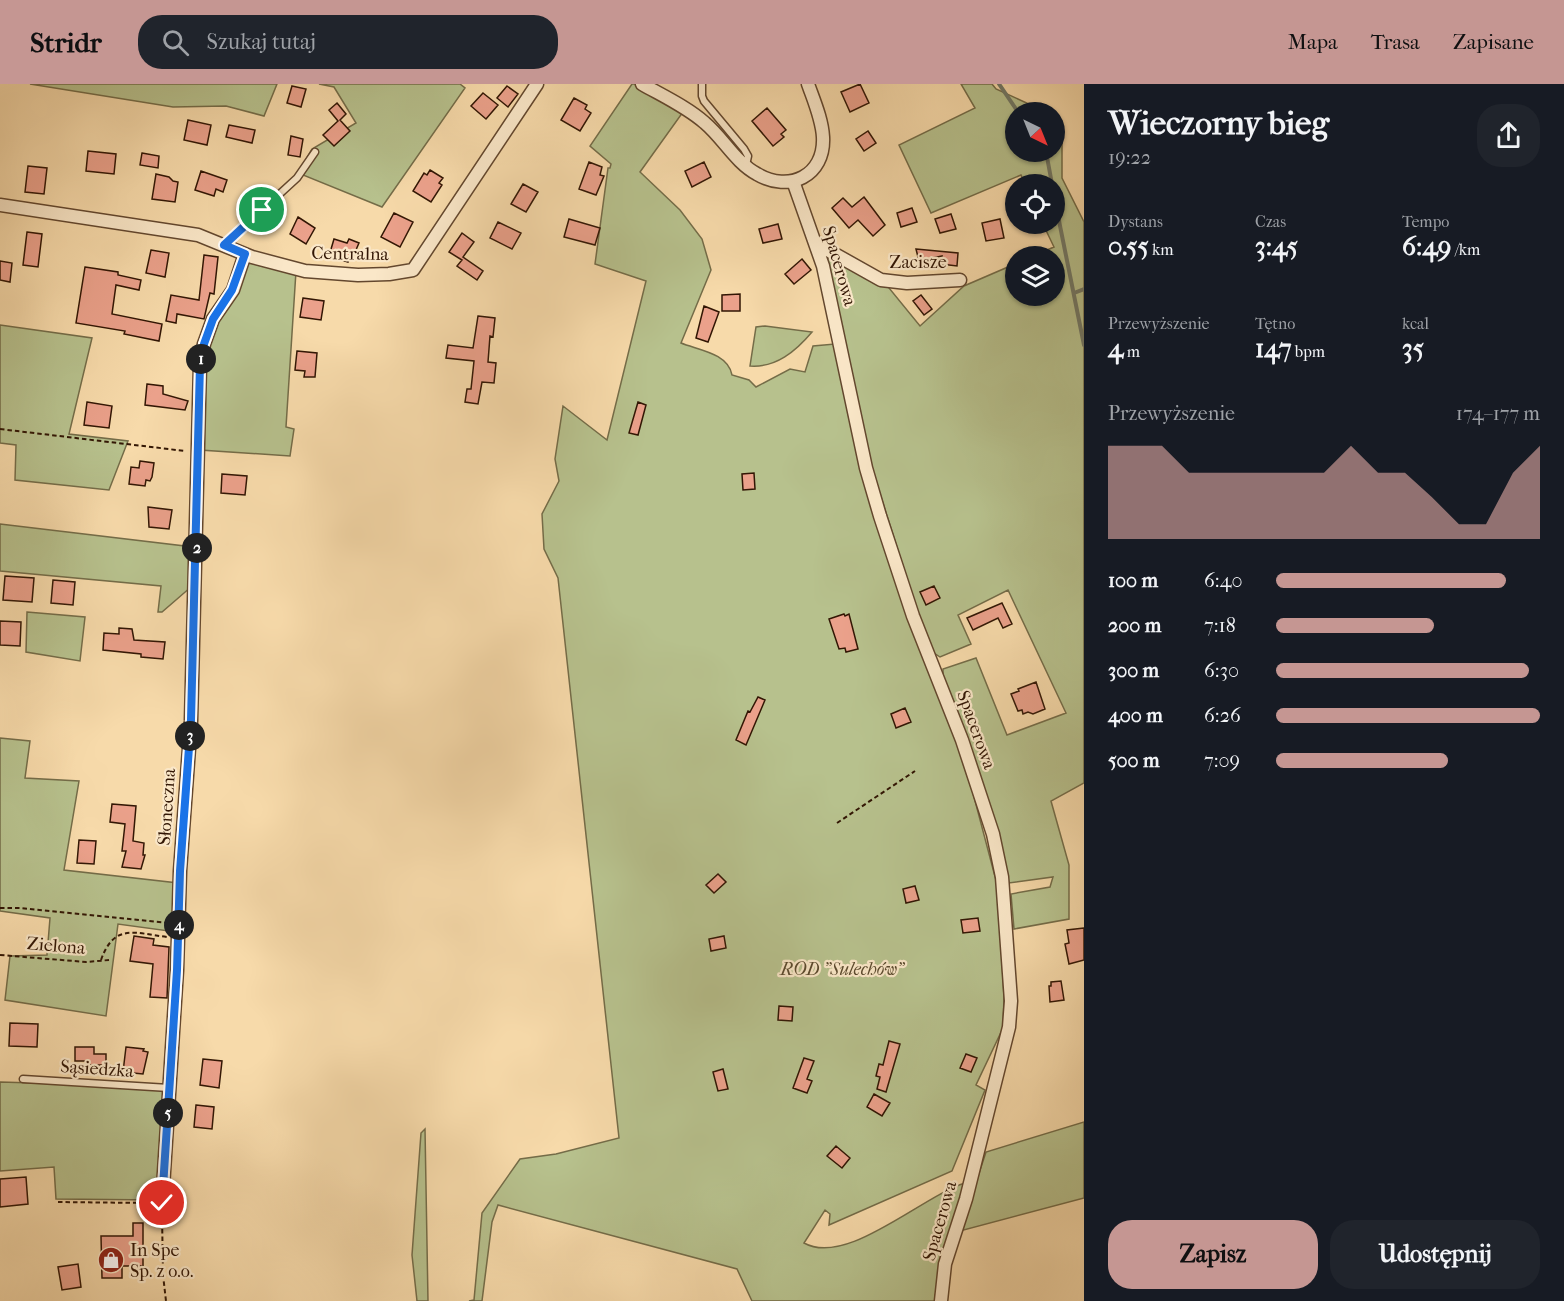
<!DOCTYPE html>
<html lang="pl">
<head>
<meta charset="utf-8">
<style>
	:root { --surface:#171b24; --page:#20242c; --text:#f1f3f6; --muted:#9ea1a6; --accent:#c59692 }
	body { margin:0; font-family:"IM FELL French Canon",serif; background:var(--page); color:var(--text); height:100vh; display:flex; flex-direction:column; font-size:22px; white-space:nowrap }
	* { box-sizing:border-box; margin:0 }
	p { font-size:20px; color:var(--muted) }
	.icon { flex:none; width:33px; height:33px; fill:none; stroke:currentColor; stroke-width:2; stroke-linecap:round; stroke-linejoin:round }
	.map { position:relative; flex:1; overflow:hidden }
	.details { display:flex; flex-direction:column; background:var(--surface); width:480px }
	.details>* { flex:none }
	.needle { width:39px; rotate:137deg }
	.buttons { position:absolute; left:1005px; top:18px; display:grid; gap:12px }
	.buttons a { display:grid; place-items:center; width:60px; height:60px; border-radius:50%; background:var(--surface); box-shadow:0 2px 4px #0004; font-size:30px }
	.pin { position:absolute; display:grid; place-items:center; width:51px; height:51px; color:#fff; margin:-26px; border:3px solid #fff; border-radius:50%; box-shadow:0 2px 6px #0007 }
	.km { position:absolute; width:30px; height:30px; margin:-15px; border-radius:50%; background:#222; color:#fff; font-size:16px; line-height:30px; text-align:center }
	.round { display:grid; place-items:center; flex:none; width:63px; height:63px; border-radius:24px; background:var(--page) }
	.overview { display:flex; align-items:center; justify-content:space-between; height:102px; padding:0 24px }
	h1 { font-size:33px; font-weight:700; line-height:45px }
	.metrics { display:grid; grid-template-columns:repeat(3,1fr); gap:9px; height:102px; padding:6px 24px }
	.metrics div { display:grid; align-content:center }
	.metrics b { font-size:26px; font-weight:700 }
	.metrics small { font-size:16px; font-weight:400 }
	.metrics p { font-size:16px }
	.chart { height:168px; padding:12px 24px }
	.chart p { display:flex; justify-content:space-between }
	.chart svg { width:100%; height:108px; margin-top:6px; fill:var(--accent); opacity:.7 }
	.cta { display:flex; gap:12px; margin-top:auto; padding:12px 24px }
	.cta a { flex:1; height:69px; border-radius:24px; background:var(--accent); color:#111; font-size:24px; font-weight:700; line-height:69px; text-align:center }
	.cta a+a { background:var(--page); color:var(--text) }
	ul { padding:0 24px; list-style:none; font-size:20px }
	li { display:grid; grid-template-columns:96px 72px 1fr; align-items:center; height:45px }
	li i { height:15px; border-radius:8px; background:var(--accent) }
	header { display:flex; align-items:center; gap:36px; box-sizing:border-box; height:84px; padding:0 30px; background:var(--accent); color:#111 }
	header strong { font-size:28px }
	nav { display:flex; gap:33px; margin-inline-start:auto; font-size:21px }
	.search { width:420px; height:54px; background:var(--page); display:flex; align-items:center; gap:15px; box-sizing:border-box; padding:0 21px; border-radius:24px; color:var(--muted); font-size:22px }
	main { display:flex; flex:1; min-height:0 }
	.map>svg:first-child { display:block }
</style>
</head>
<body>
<header>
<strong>Stridr</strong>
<div class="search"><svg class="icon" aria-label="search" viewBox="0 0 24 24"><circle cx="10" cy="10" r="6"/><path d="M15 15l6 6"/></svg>Szukaj tutaj</div>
<nav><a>Mapa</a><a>Trasa</a><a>Zapisane</a></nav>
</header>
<main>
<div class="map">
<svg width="1084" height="1217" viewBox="0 0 1084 1217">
	<rect width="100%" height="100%" fill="#f7daaa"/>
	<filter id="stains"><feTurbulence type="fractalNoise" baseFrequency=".00333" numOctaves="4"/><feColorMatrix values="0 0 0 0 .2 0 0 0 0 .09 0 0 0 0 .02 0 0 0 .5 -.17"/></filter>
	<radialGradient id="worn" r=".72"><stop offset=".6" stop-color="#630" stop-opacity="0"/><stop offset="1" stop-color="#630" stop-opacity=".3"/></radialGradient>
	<path fill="#b7c18d" stroke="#746c48" stroke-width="1.5" d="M30 0H277L264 32 226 22 173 23Z
		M319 0H460L465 4 382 123 298 89 312 65 356 39 334 3Z
		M632 0H636L683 28 640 88 680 126 702 155 711 186 681 259C698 266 728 269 732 291L749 296 756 303 790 285 805 288 813 262 835 260 849 334 973 709 998 804 1004 913 1003 944 976 1001 985 1006 952 1087 829 1141 830 1130 825 1126 804 1159C847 1183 922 1112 965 1099L935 1212 936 1217H752L737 1185 498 1121 492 1138 482 1217H469L474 1216 482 1129 520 1075 556 1070 619 1054 558 494 544 465 542 430 559 397 555 375 563 322 607 356 646 197 595 180 608 84H610L611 80 590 62Z
		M961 0H992L996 5 1042 26 1043 28H1016V68H1054L1055 47 1062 59V94L1084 138V699L1051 717 1069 781V835L1014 845 1011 810 1050 803 1053 793 1009 799C993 728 972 659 943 592V585L976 574 1007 651 1066 629 1008 506 958 531 971 560 940 573 934 569 916 523 874 391 820 165 885 199 920 242 964 202 1015 180 1016 212H1054V172H1033L1054 163 1043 140H1054V100H1025L1021 91 931 129 899 61 975 24Z
		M246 174 296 187 286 343 294 345 290 372 200 366 207 260Z
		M0 241 92 254 69 350 128 357 109 406 15 396 16 361 0 359Z
		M765 242 812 248C796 267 776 284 750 282L756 243Z
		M0 440 193 463 191 503 162 528H158L161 502 0 487Z
		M27 528 85 533 80 577 26 568Z
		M0 654 30 657 25 694 79 697 64 786 178 799 176 848 118 840 106 932 5 916 10 872 47 871 50 834 0 827Z
		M0 998 166 1003 159 1116 56 1115 54 1083 0 1087Z
		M1084 1038V1114L960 1147 986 1068Z
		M425 1045 428 1217H417L412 1171 421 1049Z"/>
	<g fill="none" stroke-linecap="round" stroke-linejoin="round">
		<path stroke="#727967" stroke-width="4" d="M999 0 1018 28
			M1043 68 1047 73 1052 100
			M1054 112 1084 261
			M1074 209 1084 205"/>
	</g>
	<path fill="#eba18b" stroke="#321604" stroke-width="1.5" d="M860 0 869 19 850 28 841 8Z
		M292 2 306 5 301 23 287 19Z
		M507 2 518 10 508 23 497 14Z
		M483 9 498 21 486 35 471 22Z
		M574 14 587 21 585 25 591 29 580 47 561 36Z
		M337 19 346 30 340 36 350 47 334 62 323 51 338 37 329 26Z
		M767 24 786 46 781 50 784 53 773 62 752 37Z
		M188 36 211 41 207 61 184 56Z
		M229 41 255 46 252 59 226 53Z
		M868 47 876 59 864 67 856 55Z
		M291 52 303 55 300 73 288 71Z
		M88 67 116 70 114 90 86 87Z
		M142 69 159 72 158 84 140 81Z
		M589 78 602 83 600 91 604 92 596 111 579 105Z
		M704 78 711 93 692 103 685 87Z
		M28 82 47 84 44 110 25 108Z
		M430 86 443 94 439 99 442 101 431 118 413 107 424 89 427 91Z
		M201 87 227 96 223 108 216 105 214 112 195 106Z
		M156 90 169 93 173 97 178 98 175 118 152 115Z
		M523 100 538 108 526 128 511 120Z
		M864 113 885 141 873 152 858 136 849 144 832 124 843 114 852 123Z
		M912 124 917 138 901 143 897 129Z
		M394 129 413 138 400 163 381 153Z
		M951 130 956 145 940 149 935 135Z
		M298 133 315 144 306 160 290 150Z
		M569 135 600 144 595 161 564 153Z
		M1000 135 1004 154 986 157 982 139Z
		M498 138 521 149 512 165 490 154Z
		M778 140 782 155 763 159 759 145Z
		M27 148 42 150 38 183 23 181Z
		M462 149 474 158 463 173 483 187 477 196 457 182 462 176 449 168Z
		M334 155 347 159 349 155 359 159 352 175 350 174 348 178 329 172Z
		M916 165 958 169 957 182 941 180 942 172 919 177Z
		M151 166 169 169 165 193 146 189Z
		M204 171 218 173 214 210 210 209 204 235 177 230 176 239 166 237 171 211 199 216Z
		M802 175 811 186 794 200 785 190Z
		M0 177 12 179 10 198 0 196Z
		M85 183 118 188V191L141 196 139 206 116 201 112 230 162 240 159 257 124 250 125 247 76 239Z
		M740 210V227H722V211Z
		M921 211 932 225 924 231 913 217Z
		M303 214 324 217 321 236 300 233Z
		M704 222 719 228 708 258 696 254Z
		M478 232 495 234 493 253 490 252 488 278 496 279 494 299 482 298 478 320 465 318 467 305H471L474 277 446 274 448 261 473 264Z
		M297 267 317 269 315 293H304L305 287 295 286Z
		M147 300 163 302V310L188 317 185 326 145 321Z
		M87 318 112 322 109 344 84 341Z
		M638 318 646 321 638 351 629 349Z
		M140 377 154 379 152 393 150 397 146 396 145 402 129 400 131 383 139 384Z
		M754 389 755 405 743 406 742 390Z
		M222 390 247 392 245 411 221 409Z
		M148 423 172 426 169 445 149 443Z
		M5 492 34 494 32 518 3 516Z
		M53 496 75 498 73 521 51 519Z
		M934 502 940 514 926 521 920 508Z
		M1002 519 1012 540 1003 544 998 534 973 546 967 534Z
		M844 530 845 532 849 530 858 565 846 568 845 564 839 565 829 535Z
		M0 537 21 538 20 562 0 561Z
		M119 544 132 545 134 556 165 558 163 575 141 573V570L103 566 104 549 119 550Z
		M1036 598 1045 625 1033 630 1028 628 1023 630 1022 626 1018 627 1011 610 1019 607 1018 605Z
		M758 613 765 616 746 661 736 656 748 627 750 628Z
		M905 624 911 638 896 644 891 630Z
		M112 720 136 722 133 757 144 759 143 771H145L141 785 122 783 126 767H122L125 740 110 738Z
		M79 756 96 757 94 780 77 779Z
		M718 790 726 798 714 809 706 801Z
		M915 802 919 816 906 819 903 805Z
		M978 834 980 847 963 849 961 836Z
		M1084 844V876L1069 880 1065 860 1069 859 1067 846Z
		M134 852 154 855 153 861 169 863 167 914 150 913 153 880 130 877Z
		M724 852 726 864 711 867 709 855Z
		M1061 897 1064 916 1050 918 1049 902H1051V898Z
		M779 922 793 923 792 937 778 936Z
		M10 939 38 940 37 963 9 962Z
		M889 957 900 960 886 1008 877 1005 880 993 876 992 879 980 883 981Z
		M75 963H94V970H106V981H88V977H75Z
		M126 963 144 965 143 967 148 968 143 990 123 988Z
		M966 970 977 974 971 988 960 984Z
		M804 974 814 977 807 995 812 997 807 1009 793 1004Z
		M203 975 222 977 219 1004 200 1001Z
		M723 985 728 1005 718 1007 713 988Z
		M874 1010 890 1019 882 1032 867 1023Z
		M196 1021 214 1023 212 1045 194 1043Z
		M836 1062 850 1074 842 1084 827 1072Z
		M26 1093 28 1120 0 1123V1095Z
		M133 1139H143V1182H122V1194H102L101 1152H133Z
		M78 1180 81 1203 62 1206 58 1183Z"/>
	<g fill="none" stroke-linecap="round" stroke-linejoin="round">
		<g stroke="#63472e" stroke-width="9">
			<path id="service" d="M702 0V12L704 17 744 65 748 72 746 81
				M224 161 297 94 315 68
				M23 995 169 1004"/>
		</g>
		<g stroke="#63472e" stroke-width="15">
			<path id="minor" d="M642 0C663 12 687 23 705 39 723 54 736 79 757 90 789 109 825 92 823 53 822 35 814 17 808 0
				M793 97 823 182 866 384 880 432 913 532 962 656 993 750 1002 793 1011 917 1009 943 966 1115 945 1180 941 1217
				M0 121 198 151 252 173 305 187 358 191 389 190 413 186 537 0
				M815 159 881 196 907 199 960 196
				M162 1119 177 886 180 787 191 637 200 281 204 260 213 235 233 206 245 170"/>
		</g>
		<path stroke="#321604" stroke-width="2" stroke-dasharray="4.5 3" stroke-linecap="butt" d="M0 345 185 367
			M837 739 915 687
			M0 824H20L168 839
			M0 871 86 878 109 876
			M101 876C114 839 135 849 167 853
			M58 1118 149 1119
			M162 1130 163 1191 166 1217"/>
		<use href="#service" stroke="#fae7c8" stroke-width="6"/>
		<use href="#minor" stroke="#fae7c8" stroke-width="12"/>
	</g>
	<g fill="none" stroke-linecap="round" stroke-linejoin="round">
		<g stroke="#fff" stroke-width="12">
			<path id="route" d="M162 1119 177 886 180 787 191 636 200 280 204 260 213 235 232 206 245 170 224 161 262 126"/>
		</g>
		<use href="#route" stroke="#1a73e8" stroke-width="8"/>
	</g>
	<defs>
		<g id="shop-disc" transform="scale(1.35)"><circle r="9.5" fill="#8f2418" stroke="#fae7c8"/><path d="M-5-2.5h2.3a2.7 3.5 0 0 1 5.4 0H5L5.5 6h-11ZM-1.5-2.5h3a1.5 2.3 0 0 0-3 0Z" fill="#fff"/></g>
	</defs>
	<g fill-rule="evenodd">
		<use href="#shop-disc" x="111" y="1176"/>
	</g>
	<g text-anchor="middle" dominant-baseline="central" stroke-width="4.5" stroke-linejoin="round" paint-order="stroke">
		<g font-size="18" fill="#321604" stroke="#fae7c8">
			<text transform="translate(350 170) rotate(1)">Centralna</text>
			<text x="918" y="178">Zacisze</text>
			<text transform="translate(839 182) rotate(74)">Spacerowa</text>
			<text transform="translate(976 646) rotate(70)">Spacerowa</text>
			<text transform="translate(167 723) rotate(-86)">Słoneczna</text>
			<text transform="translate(56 862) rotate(5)">Zielona</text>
			<text transform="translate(97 985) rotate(4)">Sąsiedzka</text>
			<text transform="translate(940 1137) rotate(-74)">Spacerowa</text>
		</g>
		<g font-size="18" font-style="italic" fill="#5a492d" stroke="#fae7c8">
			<text x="842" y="885">ROD "Sulechów"</text>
		</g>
		<g font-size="18" fill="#321604" stroke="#fae7c8" text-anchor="start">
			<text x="130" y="1166">In Spe<tspan x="130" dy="21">Sp. z o.o.</tspan></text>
		</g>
	</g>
	<rect width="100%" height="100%" filter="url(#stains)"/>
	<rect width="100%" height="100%" fill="url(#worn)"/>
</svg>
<div class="buttons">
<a><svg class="needle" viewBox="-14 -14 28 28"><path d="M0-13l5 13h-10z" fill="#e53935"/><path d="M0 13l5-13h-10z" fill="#9ea1a6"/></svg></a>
<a><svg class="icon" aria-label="locate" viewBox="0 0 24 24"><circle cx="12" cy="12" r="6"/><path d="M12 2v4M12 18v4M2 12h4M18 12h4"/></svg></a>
<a><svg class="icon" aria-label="layers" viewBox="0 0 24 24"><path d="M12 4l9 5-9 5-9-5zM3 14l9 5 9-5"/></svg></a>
</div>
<div class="pin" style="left:262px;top:126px;background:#1e9e55"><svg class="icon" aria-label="arrive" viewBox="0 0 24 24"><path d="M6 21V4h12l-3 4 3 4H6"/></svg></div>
<div class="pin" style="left:162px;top:1119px;background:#d93025"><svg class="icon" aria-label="check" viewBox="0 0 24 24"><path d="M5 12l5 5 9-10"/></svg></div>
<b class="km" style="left:201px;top:275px">1</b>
<b class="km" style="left:197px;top:464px">2</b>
<b class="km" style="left:190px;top:652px">3</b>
<b class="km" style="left:179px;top:841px">4</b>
<b class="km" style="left:168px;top:1029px">5</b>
</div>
<section class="details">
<div class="overview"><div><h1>Wieczorny bieg</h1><p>19:22</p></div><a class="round"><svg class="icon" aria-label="share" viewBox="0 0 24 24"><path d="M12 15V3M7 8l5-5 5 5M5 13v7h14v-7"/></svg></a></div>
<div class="metrics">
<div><p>Dystans</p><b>0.55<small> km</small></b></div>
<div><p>Czas</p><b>3:45</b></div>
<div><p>Tempo</p><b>6:49<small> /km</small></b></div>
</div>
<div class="metrics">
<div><p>Przewyższenie</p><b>4<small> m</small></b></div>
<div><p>Tętno</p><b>147<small> bpm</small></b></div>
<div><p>kcal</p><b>35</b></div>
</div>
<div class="chart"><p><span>Przewyższenie</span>174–177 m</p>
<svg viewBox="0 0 160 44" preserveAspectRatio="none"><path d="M0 44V6L10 6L20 6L30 17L40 17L50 17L60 17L70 17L80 17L90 6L100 17L110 17L120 27L130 38L140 38L150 17L160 6V44z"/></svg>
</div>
<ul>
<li><b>100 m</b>6:40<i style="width:87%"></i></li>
<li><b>200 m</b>7:18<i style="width:60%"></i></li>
<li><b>300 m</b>6:30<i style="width:96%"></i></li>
<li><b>400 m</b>6:26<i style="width:100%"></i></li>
<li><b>500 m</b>7:09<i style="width:65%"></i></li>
</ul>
<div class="cta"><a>Zapisz</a><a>Udostępnij</a></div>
</section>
</main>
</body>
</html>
